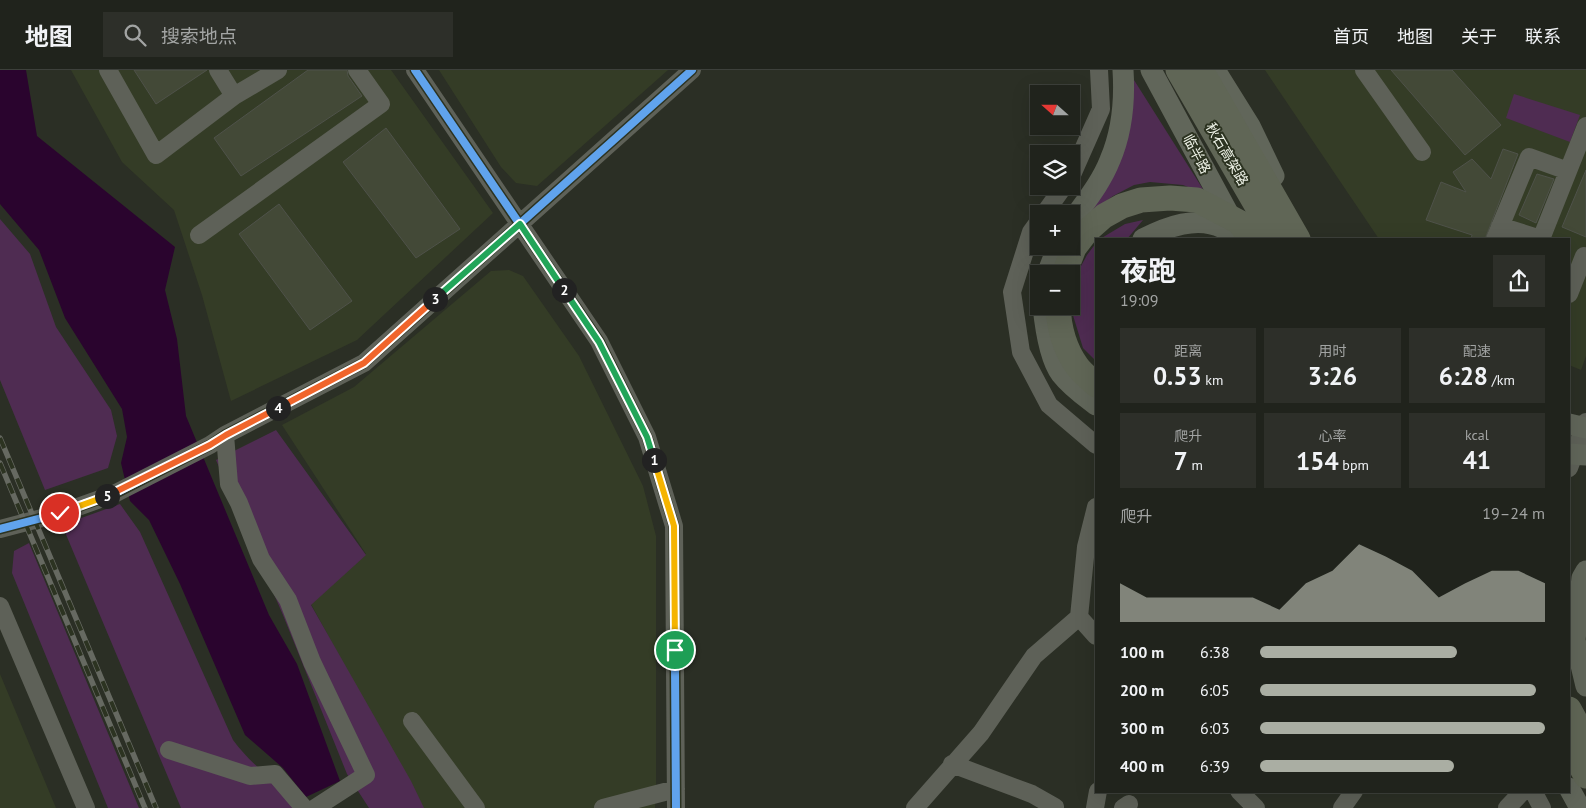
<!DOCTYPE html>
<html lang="zh">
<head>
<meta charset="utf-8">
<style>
	:root { --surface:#20231c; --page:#2d2f29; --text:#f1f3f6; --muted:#a2a4a3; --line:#3d403b; --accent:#aaaea3 }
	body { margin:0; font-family:"PT Sans","Noto Sans SC",sans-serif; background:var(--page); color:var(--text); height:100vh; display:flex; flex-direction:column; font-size:19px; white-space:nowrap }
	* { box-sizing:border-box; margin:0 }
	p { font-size:16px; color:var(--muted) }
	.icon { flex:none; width:28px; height:28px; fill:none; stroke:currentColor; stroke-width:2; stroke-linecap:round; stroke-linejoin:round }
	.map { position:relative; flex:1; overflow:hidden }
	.drawer { position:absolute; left:1095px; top:168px; width:475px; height:555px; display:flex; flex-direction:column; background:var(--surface); border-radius:0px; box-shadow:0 5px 20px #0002,0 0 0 1px var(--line) }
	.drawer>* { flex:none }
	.needle { width:32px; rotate:291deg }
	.fabs { position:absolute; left:1030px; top:15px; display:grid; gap:10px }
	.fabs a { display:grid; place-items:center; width:50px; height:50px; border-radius:0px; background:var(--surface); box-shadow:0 5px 20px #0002,0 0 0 1px var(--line); font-size:25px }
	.pin { position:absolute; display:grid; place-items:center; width:42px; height:42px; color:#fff; margin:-21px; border:2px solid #fff; border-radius:50%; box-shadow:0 1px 5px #0007 }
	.km { position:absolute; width:25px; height:25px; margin:-12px; border-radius:50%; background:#222; color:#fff; font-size:14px; line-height:25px; text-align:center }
	.round { display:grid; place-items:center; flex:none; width:52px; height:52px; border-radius:0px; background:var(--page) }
	.summary { display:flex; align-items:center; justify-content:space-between; height:85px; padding:0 25px }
	h1 { font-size:28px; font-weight:700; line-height:38px }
	.figures { display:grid; grid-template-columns:repeat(3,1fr); gap:8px; height:85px; padding:5px 25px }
	.figures div { display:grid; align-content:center; border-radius:0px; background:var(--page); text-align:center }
	.figures b { font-size:25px; font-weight:700 }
	.figures small { font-size:14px; font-weight:400 }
	.figures p { font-size:14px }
	.chart { height:140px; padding:10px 25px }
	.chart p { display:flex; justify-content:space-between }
	.chart svg { width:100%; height:90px; margin-top:5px; fill:var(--accent); opacity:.7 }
	ul { padding:0 25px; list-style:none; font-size:16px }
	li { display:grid; grid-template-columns:80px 60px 1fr; align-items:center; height:38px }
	li i { height:12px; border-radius:6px; background:var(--accent) }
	header { display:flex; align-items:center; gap:30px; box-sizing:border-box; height:70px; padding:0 25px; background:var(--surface); border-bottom:1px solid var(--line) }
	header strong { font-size:24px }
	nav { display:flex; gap:28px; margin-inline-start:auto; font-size:18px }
	.search { width:350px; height:45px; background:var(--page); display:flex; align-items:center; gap:12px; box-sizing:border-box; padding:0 18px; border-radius:0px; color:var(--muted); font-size:19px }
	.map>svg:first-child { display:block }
</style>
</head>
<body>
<header>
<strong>地图</strong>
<div class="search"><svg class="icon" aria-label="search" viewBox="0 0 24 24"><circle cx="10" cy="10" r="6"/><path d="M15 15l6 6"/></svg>搜索地点</div>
<nav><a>首页</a><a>地图</a><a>关于</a><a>联系</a></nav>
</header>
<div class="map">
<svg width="1586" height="738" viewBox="0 0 1586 738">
	<rect width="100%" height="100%" fill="#2b2f25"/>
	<path fill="#343c26" d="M71 0H391L493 143 357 270 231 331 202 225 174 140 122 92Z
		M439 0H668L537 116 516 113 501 97Z
		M1265 0H1586V286L1581 300 1569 295V169H1379Z
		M509 200 523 206 579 286 643 416 656 466V718L655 738H422L311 534 366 484 282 355 354 317 491 201Z
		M0 604 56 738H0Z"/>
	<path fill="#4f2c52" d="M1134 10 1206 124 1183 115 1150 112 1134 115 1113 126 1087 145Z
		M1514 24 1580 45 1570 72 1506 48Z
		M0 149 30 184 56 257 111 340 117 366 108 398 45 420 0 310Z
		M1143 150 1127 169H1100L1125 154Z
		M1096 173 1095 249 1096 291 1083 278 1072 242 1075 207 1087 185Z
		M276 360 366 485 311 535 411 711 424 738H369L347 704 283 545 216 390Z
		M120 434 140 462 233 670C252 696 278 712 296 738H181L62 455Z
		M29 473 139 738H108L12 503 14 481Z"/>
	<path fill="#2a042e" d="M0 0H26L37 66 175 177 165 220 177 269 186 346 269 545 297 594 340 711 306 727 283 698 245 665 180 514 149 450 130 431 121 393 127 367 122 339 65 248 39 180 0 134Z"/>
	<path fill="#434937" stroke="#4f524a" d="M134 0H207L156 34Z
		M308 0H347L348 6 362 26 241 106 214 68Z
		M1391 0H1452L1501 55 1465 85Z
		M386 58 460 159 416 188 343 92Z
		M1503 79 1518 84 1485 169H1471L1472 165 1426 150 1441 112 1466 122 1453 102 1472 89 1491 109Z
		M1586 100V167L1562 157Z
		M1537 104 1554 109 1536 153 1519 145Z
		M279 134 352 231 310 260 239 164Z"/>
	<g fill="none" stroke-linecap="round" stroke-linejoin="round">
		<path stroke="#5e6158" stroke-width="18" d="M108 0 156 85 234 26 278 0
			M218 0 234 26
			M415 0 599 271 647 367 674 456 676 738
			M1364 0 1422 82
			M1071 107 1101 39 1099 0
			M1044 144 1064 116
			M1039 151 1031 162 1012 222 1021 282 1049 335 1096 375
			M1500 156 1541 169
			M199 165 381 34 357 0
			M1495 169 1529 87 1568 101
			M1541 169 1586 56
			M1569 224 1584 186
			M225 365 229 414 239 433 261 489 288 530 312 592 366 705 315 738
			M1569 398 1586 352
			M0 459 61 443 114 424 210 375 225 365 364 293 692 0
			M0 536 86 738
			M1079 547 1096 566
			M412 651 476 738
			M169 680 250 706 275 704 304 738
			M952 694 1032 724 1055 737
			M1239 721 1256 738
			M1533 721 1542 738
			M603 738 676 719
			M915 738 981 663 1034 586 1079 547 1086 477 1096 437
			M1095 738 1098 721
			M1123 738 1129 734
			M1342 738 1354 721
			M1507 738 1523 721"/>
		<path stroke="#61665a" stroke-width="21" d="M1151 0 1234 154
			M1215 0 1250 56 1274 106
			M1071 152C1085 132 1101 113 1110 90 1122 62 1125 31 1123 0
			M1143 169C1167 157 1197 145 1223 158 1229 161 1235 165 1241 169
			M1047 204 1058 176
			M1043 236C1045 256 1049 288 1061 304 1071 317 1084 326 1096 335
			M1569 354 1586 358
			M1569 384 1586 385
			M1586 501 1582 508 1575 570 1586 616
			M1569 718 1580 738"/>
		<path stroke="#606656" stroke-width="25" d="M1178 0 1276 169
			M1201 0 1298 169
			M1064 204 1074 178 1087 161 1104 146 1122 136 1141 130 1170 128 1197 130 1239 152 1251 169
			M1058 236C1059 258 1064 278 1077 296 1082 303 1090 309 1096 315
			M1569 639 1586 670
			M1569 675 1586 706"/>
		<g stroke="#666961" stroke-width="5.5">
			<path id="rail" d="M0 368 156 738
				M0 393 145 738"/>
		</g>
		<use href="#rail" stroke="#2c3321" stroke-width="4" stroke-dasharray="11" stroke-linecap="butt"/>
		<g stroke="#2c3321" stroke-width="11">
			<path id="cycleway" d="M415 0 599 271 647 367 674 456 676 738
				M0 459 61 443 114 424 210 375 225 365 364 293 692 0"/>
		</g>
		<use href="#cycleway" stroke="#60a3ed" stroke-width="8"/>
	</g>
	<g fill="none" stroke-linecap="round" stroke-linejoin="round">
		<g stroke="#fff" stroke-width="10">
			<path id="split-1" d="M654 390 674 456 675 580"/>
		</g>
		<g stroke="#fff" stroke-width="10">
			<path id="split-2" d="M564 220 599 272 647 367 654 390"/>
		</g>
		<g stroke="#fff" stroke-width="10">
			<path id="split-3" d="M435 229 520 154 564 220"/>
		</g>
		<g stroke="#fff" stroke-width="10">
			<path id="split-4" d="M278 338 364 293 435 229"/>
		</g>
		<g stroke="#fff" stroke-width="10">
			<path id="split-5" d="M107 426 210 375 226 365 278 338"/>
		</g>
		<g stroke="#fff" stroke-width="10">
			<path id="split-6" d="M60 443 107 426"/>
		</g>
		<use href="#split-1" stroke="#f5b400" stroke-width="6"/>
		<use href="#split-2" stroke="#22a559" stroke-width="6"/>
		<use href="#split-3" stroke="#22a559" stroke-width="6"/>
		<use href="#split-4" stroke="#f0652b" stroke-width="6"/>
		<use href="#split-5" stroke="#f0652b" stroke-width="6"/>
		<use href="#split-6" stroke="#f5b400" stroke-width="6"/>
	</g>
	<g text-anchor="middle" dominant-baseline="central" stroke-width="4" stroke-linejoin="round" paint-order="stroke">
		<g font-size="14" fill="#eef2e7" stroke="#2c3321">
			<text transform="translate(1197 84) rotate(62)">临半路</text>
			<text transform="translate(1227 84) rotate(60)">秋石高架路</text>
		</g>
	</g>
</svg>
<div class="fabs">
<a><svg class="needle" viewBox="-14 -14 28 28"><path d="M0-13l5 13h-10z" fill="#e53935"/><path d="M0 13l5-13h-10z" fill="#a2a4a3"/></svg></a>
<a><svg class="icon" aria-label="layers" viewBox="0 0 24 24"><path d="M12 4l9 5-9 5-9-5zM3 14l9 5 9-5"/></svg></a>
<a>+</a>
<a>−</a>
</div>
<div class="pin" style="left:675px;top:580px;background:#1e9e55"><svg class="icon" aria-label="arrive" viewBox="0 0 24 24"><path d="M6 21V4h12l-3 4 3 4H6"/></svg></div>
<div class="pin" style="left:60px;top:443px;background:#d93025"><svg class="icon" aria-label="check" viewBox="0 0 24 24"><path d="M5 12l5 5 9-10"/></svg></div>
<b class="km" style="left:654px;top:390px">1</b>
<b class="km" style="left:564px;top:220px">2</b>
<b class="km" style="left:435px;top:229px">3</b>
<b class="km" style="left:278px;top:338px">4</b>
<b class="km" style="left:107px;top:426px">5</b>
<section class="drawer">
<div class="summary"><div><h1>夜跑</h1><p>19:09</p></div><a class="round"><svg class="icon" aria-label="share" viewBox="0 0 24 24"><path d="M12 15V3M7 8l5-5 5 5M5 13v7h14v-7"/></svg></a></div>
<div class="figures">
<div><p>距离</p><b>0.53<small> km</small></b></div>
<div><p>用时</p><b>3:26</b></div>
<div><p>配速</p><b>6:28<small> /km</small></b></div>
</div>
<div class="figures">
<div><p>爬升</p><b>7<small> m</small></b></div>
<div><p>心率</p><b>154<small> bpm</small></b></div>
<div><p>kcal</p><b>41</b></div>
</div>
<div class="chart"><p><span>爬升</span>19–24 m</p>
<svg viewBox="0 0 160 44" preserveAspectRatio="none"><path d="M0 44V25L10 32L20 32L30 32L40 32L50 32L60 38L70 25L80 19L90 6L100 12L110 19L120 32L130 25L140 19L150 19L160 25V44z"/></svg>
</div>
<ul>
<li><b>100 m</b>6:38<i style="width:69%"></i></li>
<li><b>200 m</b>6:05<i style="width:97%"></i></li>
<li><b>300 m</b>6:03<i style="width:100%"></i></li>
<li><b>400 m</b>6:39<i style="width:68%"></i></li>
</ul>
</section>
</div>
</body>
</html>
